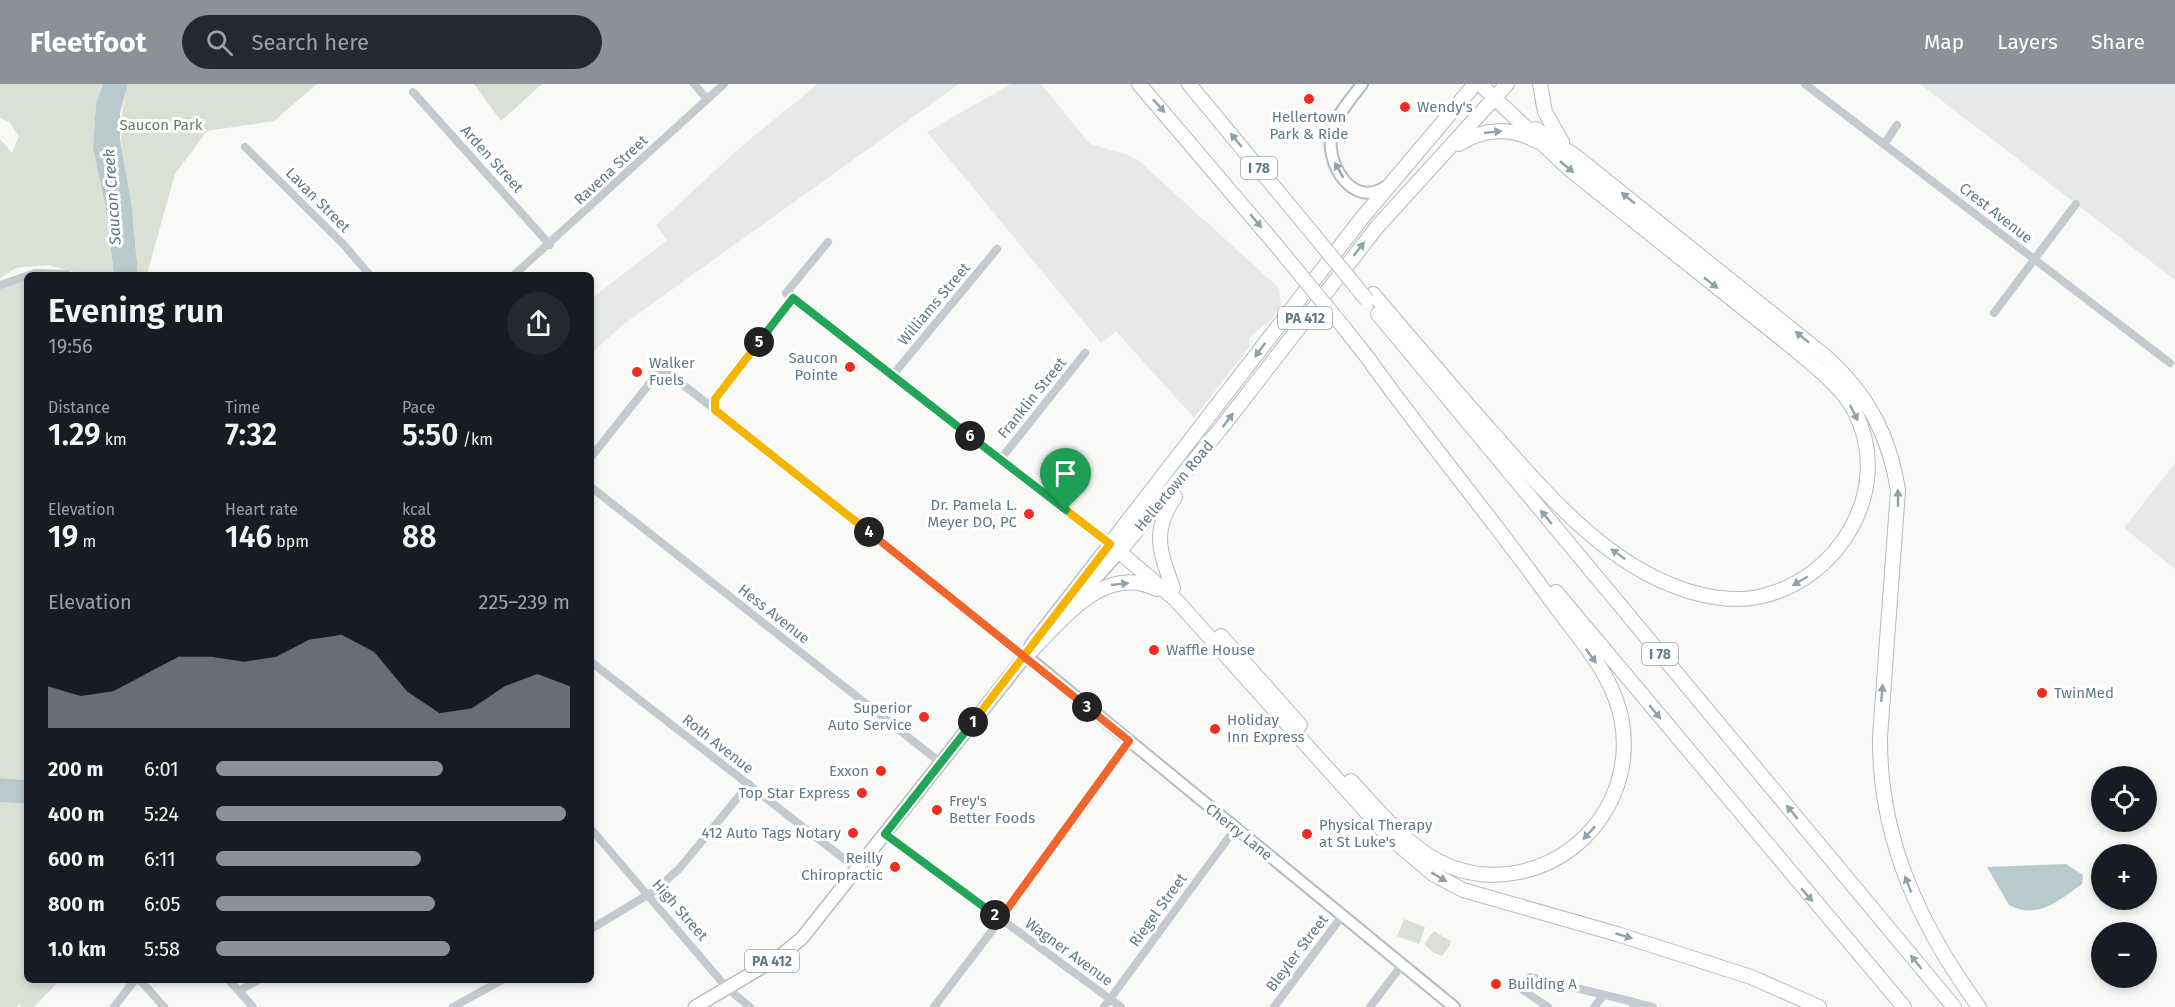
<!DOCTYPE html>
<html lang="en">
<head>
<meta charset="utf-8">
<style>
	:root { --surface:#171b24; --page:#242831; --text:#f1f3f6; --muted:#9ea1a6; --accent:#8c9099 }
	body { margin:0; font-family:"Fira Sans",sans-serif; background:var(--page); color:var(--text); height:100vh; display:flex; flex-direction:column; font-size:22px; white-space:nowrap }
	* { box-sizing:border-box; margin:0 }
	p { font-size:20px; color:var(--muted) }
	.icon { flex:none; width:33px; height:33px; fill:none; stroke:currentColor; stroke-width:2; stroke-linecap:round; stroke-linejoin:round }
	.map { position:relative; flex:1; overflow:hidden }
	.panel { position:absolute; left:24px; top:188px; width:570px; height:711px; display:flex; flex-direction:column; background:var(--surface); border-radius:9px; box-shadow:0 3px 9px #0003 }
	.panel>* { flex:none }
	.fabs { position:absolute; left:2091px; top:682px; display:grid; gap:12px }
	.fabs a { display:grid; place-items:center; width:66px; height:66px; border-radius:50%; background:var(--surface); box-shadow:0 3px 9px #0003; font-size:30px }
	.pin { position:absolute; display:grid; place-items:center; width:51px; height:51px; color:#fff; margin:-62px -26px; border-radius:50% 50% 50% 0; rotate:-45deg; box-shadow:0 0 6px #0007 }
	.pin .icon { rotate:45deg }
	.km { position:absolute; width:30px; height:30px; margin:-15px; border-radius:50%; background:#222; color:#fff; font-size:16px; line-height:30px; text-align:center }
	.round { display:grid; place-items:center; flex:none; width:63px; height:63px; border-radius:32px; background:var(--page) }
	.summary { display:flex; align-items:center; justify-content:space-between; height:102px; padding:0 24px }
	h1 { font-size:33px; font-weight:600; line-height:45px }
	.stats { display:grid; grid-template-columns:repeat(3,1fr); gap:9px; height:102px; padding:6px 24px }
	.stats div { display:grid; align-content:center }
	.stats b { font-size:30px; font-weight:600 }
	.stats small { font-size:16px; font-weight:400 }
	.stats p { font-size:16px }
	.chart { height:168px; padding:12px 24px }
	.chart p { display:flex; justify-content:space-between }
	.chart svg { width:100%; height:108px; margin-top:6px; fill:var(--accent); opacity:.7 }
	ul { padding:0 24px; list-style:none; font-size:20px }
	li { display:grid; grid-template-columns:96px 72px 1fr; align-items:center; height:45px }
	li i { height:15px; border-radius:8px; background:var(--accent) }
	header { display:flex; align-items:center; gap:36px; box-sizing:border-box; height:84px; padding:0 30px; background:var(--accent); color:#fff }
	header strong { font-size:28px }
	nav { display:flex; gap:33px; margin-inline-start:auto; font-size:21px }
	.search { width:420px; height:54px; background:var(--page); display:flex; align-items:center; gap:15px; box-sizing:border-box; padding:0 21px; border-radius:33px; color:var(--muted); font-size:22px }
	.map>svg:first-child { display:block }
</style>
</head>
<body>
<header>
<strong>Fleetfoot</strong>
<div class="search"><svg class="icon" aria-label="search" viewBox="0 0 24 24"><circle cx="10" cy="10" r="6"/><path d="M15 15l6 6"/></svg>Search here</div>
<nav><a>Map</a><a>Layers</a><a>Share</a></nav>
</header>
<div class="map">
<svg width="2175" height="923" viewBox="0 0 2175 923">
	<rect width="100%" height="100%" fill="#f9f9f7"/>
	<path fill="#e7e9e8" d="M818 0H959L624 240 591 269V215L667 156 656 141 744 60Z
		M1011 0H1041L1090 60 1129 71 1139 77 1279 204 1281 220 1271 236 1249 254 1250 262 1194 334 1116 247 1101 259 927 48Z
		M1920 0H2175V196Z
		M2175 379V485L2124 444Z"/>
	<path fill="#dae0d6" d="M0 0H103L96 20 93 64 106 125 114 190H82L48 181 16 184 0 194V55L12 69 19 52 9 38 0 34Z
		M128 0H317L274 37 207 47 175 90 147 190H138C136 169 135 147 132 125 125 76 114 51 128 0Z
		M474 0H542L501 37Z
		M27 194V696L0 694V205Z
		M0 718 27 720V896H60L34 923H22L19 920 16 923H0Z
		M1404 835 1425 843 1419 860 1397 852Z
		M1434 847 1452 858 1442 872 1434 869 1424 860Z"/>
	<path fill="#b9cacc" d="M103 0H128L120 29V55L132 124 138 190H114L106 125 93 64 96 20Z
		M0 694 27 696V720L0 718Z
		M2066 780 2083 791 2082 800C2058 817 2038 836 2009 821L1987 783Z"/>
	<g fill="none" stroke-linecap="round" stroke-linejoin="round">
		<g stroke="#b4bdc0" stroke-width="14">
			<path id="secondary" d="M1362 0C1351 15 1337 30 1332 48 1324 78 1352 125 1385 103
				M1026 572 1454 923"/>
		</g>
		<g stroke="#b5bcbf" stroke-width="15">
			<path id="primary" d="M1071 521 1119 468
				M1031 561 1110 460
				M695 923 779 873 802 854 1031 565"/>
		</g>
		<g stroke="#b5bbbe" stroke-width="16">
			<path id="highway" d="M1139 0 1276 161
				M1189 0 1313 150
				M1475 0 1362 134 1110 460 1176 516 1388 752 1433 790 1463 806 1617 850 1751 893 1819 923
				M1540 0 1545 28 1562 58
				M1536 45 1578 74 1826 273C1867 310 1889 350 1898 406L1880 653C1879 755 1920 842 1979 923
				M1459 60C1483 45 1511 42 1536 57
				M1373 210C1412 256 1451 302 1491 347 1545 408 1603 478 1682 505 1705 513 1734 518 1758 513 1839 497 1894 405 1855 328 1841 301 1814 282 1792 263L1568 84 1480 0
				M1378 230 1954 923
				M1345 245 1371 278
				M1119 468 1222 343 1377 143 1507 0
				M1173 504C1160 468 1151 447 1175 413
				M1556 508 1904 923
				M1221 552 1300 641
				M1026 572C1061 539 1102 478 1157 505
				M1351 697C1399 749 1440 804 1520 788 1599 771 1644 688 1615 613 1602 579 1575 549 1553 519 1493 435 1427 357 1367 273"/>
		</g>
		<path stroke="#c4cacd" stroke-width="8" d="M694 0 707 15
			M1805 0 2170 279
			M413 8 550 161
			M1885 59 1897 41
			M245 63 343 160 369 190
			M828 158 786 209 1110 460
			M515 190 724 0
			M0 201 35 189 67 190
			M1994 229 2076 120
			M892 292 997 165
			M715 326V315L793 214
			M591 373 662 284 1026 572
			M1000 376 1085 269
			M591 403 941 679
			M591 578 857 785
			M591 745 727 904 750 923
			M885 750 1121 923
			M591 845 654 807 679 785 749 700
			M140 896 164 923
			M229 896 253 923
			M239 907 258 896
			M1634 918 1653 923
			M114 923 135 896
			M453 923 502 896
			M934 923 1007 827 1129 657
			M1104 923 1235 745
			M1274 923 1342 832
			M1370 923 1402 881
			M1548 923 1520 904 1530 893 1634 918 1633 923
			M1594 923 1604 911"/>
		<use href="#secondary" stroke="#fff" stroke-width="10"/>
		<use href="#primary" stroke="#fff" stroke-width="12"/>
		<use href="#highway" stroke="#fff" stroke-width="14"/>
		<g stroke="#b5bbbe" stroke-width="16" stroke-linecap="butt">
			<path id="highway-bridge" d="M1313 150 1367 216
				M1276 161 1345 245"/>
		</g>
		<use href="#highway-bridge" stroke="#fff" stroke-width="14"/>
	</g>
	<defs><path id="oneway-solid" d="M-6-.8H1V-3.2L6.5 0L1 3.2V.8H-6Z" transform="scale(1.5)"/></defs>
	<g fill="#91a2a9">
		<use href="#oneway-solid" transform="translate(1159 22) rotate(48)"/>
		<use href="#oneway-solid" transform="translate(1493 48) rotate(-6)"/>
		<use href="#oneway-solid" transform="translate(1236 56) rotate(-129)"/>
		<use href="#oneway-solid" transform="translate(1567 83) rotate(40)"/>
		<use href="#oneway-solid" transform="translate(1339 86) rotate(-119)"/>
		<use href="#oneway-solid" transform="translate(1628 114) rotate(-141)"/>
		<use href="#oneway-solid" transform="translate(1256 137) rotate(50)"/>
		<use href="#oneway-solid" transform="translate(1359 165) rotate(-52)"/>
		<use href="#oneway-solid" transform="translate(1711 199) rotate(38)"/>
		<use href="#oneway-solid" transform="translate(1802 253) rotate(-141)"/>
		<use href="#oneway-solid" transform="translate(1260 266) rotate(126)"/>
		<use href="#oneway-solid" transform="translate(1854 329) rotate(64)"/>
		<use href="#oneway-solid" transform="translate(1228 336) rotate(-53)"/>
		<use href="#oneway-solid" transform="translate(1898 414) rotate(-90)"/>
		<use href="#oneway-solid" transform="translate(1546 433) rotate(-130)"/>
		<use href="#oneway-solid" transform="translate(1618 470) rotate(-145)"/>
		<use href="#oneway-solid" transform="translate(1800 497) rotate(150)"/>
		<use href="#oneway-solid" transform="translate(1120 500) rotate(-6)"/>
		<use href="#oneway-solid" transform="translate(1591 572) rotate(54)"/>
		<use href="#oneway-solid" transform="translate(1882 609) rotate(-85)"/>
		<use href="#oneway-solid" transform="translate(1655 628) rotate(50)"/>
		<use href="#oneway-solid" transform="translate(1792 728) rotate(-130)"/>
		<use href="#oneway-solid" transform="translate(1589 749) rotate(133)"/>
		<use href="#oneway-solid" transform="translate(1439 793) rotate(31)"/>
		<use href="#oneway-solid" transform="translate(1908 800) rotate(-111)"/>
		<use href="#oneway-solid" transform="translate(1807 811) rotate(49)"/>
		<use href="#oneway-solid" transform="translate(1624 852) rotate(17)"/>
		<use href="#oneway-solid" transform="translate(1916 878) rotate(-129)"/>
	</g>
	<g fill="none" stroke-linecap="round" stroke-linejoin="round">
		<g stroke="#fff" stroke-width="12">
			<path id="split-1" d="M973 638 1110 460 1066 426"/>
		</g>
		<g stroke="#fff" stroke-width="12">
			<path id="split-2" d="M973 638 885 750 995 831"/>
		</g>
		<g stroke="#fff" stroke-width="12">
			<path id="split-3" d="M995 831 1000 835 1129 657 1087 623"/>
		</g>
		<g stroke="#fff" stroke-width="12">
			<path id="split-4" d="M869 448 1087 623"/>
		</g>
		<g stroke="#fff" stroke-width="12">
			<path id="split-5" d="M759 258 715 315V326L869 448"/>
		</g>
		<g stroke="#fff" stroke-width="12">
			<path id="split-6" d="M759 258 793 214 970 352"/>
		</g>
		<g stroke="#fff" stroke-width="12">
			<path id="split-7" d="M970 352 1066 426"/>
		</g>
		<use href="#split-1" stroke="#f5b400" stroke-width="8"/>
		<use href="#split-2" stroke="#22a559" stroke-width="8"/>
		<use href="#split-3" stroke="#f0652b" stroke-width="8"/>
		<use href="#split-4" stroke="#f0652b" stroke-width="8"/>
		<use href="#split-5" stroke="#f5b400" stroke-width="8"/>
		<use href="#split-6" stroke="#22a559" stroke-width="8"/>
		<use href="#split-7" stroke="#22a559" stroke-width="8"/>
	</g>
	<g fill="#f02c21" stroke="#fff" stroke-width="2">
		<circle cx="1309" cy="15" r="6"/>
		<circle cx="1405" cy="23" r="6"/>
		<circle cx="850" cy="283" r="6"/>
		<circle cx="637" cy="288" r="6"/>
		<circle cx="1029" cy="430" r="6"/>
		<circle cx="1154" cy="566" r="6"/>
		<circle cx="2042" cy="609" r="6"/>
		<circle cx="924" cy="633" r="6"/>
		<circle cx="1215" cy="645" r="6"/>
		<circle cx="881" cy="687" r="6"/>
		<circle cx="862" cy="709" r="6"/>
		<circle cx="937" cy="726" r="6"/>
		<circle cx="853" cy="749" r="6"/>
		<circle cx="1307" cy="750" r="6"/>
		<circle cx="895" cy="783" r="6"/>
		<circle cx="1496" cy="900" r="6"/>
	</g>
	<g text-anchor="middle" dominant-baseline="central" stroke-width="6" stroke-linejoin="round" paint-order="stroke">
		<g fill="#fff" stroke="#91a2a9" stroke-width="1.5">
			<rect x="1241" y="73" width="36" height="22" rx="4.5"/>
			<rect x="1278" y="223" width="54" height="22" rx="4.5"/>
			<rect x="1642" y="559" width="36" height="22" rx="4.5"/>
			<rect x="745" y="866" width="54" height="22" rx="4.5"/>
		</g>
		<g font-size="14" font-weight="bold" fill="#627a84">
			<text x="1259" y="84">I 78</text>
			<text x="1305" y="234">PA 412</text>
			<text x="1660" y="570">I 78</text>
			<text x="772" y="877">PA 412</text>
		</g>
		<g font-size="15" fill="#627a84" stroke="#fff" text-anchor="start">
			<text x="1417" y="23">Wendy's</text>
			<text x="1309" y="33" text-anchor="middle">Hellertown<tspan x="1309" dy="17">Park &amp; Ride</tspan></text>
			<text x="838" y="274" text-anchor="end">Saucon<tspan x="838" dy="17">Pointe</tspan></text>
			<text x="649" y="279">Walker<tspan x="649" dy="17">Fuels</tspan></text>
			<text x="1017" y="421" text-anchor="end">Dr. Pamela L.<tspan x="1017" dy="17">Meyer DO, PC</tspan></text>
			<text x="1166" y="566">Waffle House</text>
			<text x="2054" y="609">TwinMed</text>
			<text x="912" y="624" text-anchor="end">Superior<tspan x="912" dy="17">Auto Service</tspan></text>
			<text x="1227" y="636">Holiday<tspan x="1227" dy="17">Inn Express</tspan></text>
			<text x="869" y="687" text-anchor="end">Exxon</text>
			<text x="850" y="709" text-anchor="end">Top Star Express</text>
			<text x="949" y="717">Frey's<tspan x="949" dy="17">Better Foods</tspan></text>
			<text x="1319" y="741">Physical Therapy<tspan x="1319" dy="17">at St Luke's</tspan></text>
			<text x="841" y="749" text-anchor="end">412 Auto Tags Notary</text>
			<text x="883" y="774" text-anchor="end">Reilly<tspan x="883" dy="17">Chiropractic</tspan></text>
			<text x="1508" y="900">Building A</text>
		</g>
		<g font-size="15" fill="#6b7b62" stroke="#fff">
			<text x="161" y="41">Saucon Park</text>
		</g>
		<g font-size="15" fill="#627a84" stroke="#fff">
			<text transform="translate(492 75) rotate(48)">Arden Street</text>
			<text transform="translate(611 86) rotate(-43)">Ravena Street</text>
			<text transform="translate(318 116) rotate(45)">Lavan Street</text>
			<text transform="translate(1996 129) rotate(38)">Crest Avenue</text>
			<text transform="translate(934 220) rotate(-50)">Williams Street</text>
			<text transform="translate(1032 314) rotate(-51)">Franklin Street</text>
			<text transform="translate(1174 402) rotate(-50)">Hellertown Road</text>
			<text transform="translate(774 530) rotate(38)">Hess Avenue</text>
			<text transform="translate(718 660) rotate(38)">Roth Avenue</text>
			<text transform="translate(1239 748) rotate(39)">Cherry Lane</text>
			<text transform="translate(680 826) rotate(49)">High Street</text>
			<text transform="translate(1158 826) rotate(-54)">Riegel Street</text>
			<text transform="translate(1069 868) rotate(36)">Wagner Avenue</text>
			<text transform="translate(1297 869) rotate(-53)">Bleyler Street</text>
		</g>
		<g font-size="16" font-style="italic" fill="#5e7b7e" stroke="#fff">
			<text transform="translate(112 113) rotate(-94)">Saucon Creek</text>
		</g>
	</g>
</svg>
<div class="fabs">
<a><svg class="icon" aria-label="locate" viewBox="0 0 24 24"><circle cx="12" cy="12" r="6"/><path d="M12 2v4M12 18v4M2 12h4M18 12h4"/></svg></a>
<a>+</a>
<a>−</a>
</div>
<div class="pin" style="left:1066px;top:426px;background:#1e9e55"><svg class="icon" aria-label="arrive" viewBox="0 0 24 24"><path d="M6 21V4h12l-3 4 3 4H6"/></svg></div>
<b class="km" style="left:973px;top:638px">1</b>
<b class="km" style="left:995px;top:831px">2</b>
<b class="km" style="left:1087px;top:623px">3</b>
<b class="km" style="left:869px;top:448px">4</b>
<b class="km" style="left:759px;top:258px">5</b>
<b class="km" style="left:970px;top:352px">6</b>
<section class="panel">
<div class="summary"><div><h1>Evening run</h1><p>19:56</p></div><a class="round"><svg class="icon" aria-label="share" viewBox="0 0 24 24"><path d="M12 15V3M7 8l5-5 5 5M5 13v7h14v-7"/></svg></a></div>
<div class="stats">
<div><p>Distance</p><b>1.29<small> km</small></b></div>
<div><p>Time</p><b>7:32</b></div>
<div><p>Pace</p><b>5:50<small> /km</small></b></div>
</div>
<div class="stats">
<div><p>Elevation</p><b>19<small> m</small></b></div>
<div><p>Heart rate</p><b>146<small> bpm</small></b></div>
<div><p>kcal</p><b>88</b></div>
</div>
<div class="chart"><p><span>Elevation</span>225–239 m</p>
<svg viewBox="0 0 160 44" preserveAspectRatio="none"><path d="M0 44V27L10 31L20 29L30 22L40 15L50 15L60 17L70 15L80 8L90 6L100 13L110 29L120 38L130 36L140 27L150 22L160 27V44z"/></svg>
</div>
<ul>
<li><b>200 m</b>6:01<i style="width:64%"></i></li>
<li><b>400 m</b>5:24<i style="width:99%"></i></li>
<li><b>600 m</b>6:11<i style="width:58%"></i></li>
<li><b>800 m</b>6:05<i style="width:62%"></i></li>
<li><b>1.0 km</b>5:58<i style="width:66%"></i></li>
</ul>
</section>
</div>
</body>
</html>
